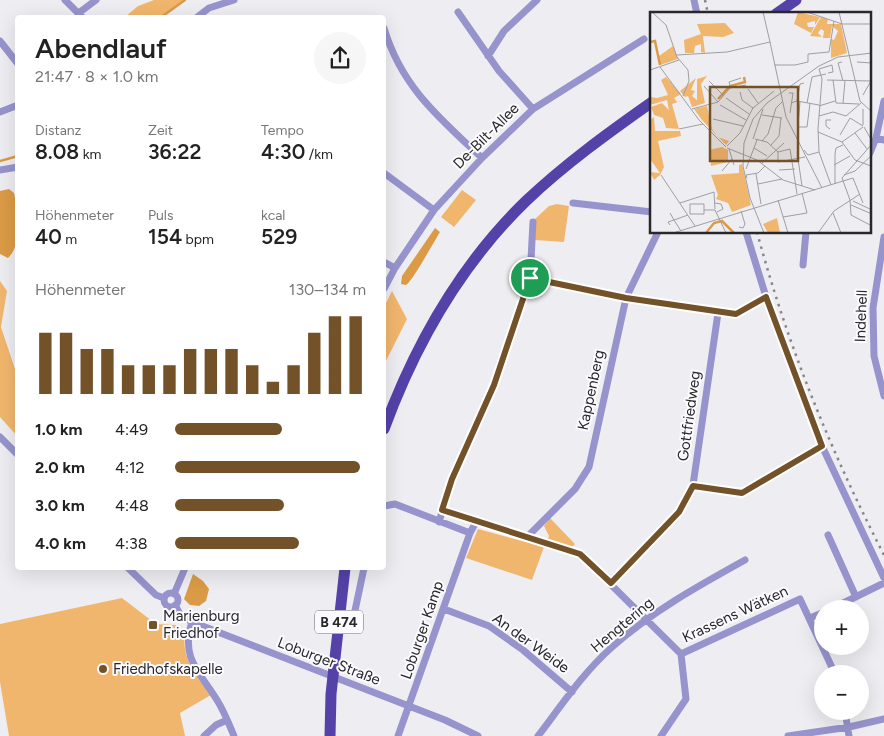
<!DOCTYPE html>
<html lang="de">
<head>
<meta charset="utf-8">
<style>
	:root { --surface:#fff; --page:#f6f6f6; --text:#222; --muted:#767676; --accent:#735229 }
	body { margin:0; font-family:Figtree,sans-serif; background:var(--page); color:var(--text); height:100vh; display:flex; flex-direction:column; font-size:19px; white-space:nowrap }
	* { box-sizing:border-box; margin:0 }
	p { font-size:16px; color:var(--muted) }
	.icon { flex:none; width:28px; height:28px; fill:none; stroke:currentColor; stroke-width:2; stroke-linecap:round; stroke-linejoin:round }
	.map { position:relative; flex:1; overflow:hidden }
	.side { position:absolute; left:15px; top:15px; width:371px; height:555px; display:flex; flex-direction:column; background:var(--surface); border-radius:5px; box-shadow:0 5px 20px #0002 }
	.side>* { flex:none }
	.tools { position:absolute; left:814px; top:600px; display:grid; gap:10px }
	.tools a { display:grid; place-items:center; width:55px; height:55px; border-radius:50%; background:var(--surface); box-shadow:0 5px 20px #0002; font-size:25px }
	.pin { position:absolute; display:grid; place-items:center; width:42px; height:42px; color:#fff; margin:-21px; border:2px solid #fff; border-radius:50%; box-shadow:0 1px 5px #0007 }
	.round { display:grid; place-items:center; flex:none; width:52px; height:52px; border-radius:26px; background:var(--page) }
	.overview { display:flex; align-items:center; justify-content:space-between; height:85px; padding:0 20px }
	h1 { font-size:28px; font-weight:600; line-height:38px }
	.figures { display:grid; grid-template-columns:repeat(3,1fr); gap:8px; height:85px; padding:5px 20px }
	.figures div { display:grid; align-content:center }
	.figures b { font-size:21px; font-weight:600 }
	.figures small { font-size:14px; font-weight:400 }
	.figures p { font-size:14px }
	.chart { height:140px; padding:10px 20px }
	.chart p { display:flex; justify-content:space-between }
	.chart svg { width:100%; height:90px; margin-top:5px; stroke:var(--accent); stroke-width:6 }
	ul { padding:0 20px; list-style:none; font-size:16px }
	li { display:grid; grid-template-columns:80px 60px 1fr; align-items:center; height:38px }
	li i { height:12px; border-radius:6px; background:var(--accent) }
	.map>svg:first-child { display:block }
</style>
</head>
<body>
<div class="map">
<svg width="884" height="736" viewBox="0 0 884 736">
	<rect width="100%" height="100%" fill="#eeeef2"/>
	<path fill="#f1b66d" d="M154 0H185L162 17H125L138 6Z
		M462 190 476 200 454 227 441 217Z
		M557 204 569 206 564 242 535 240V219L549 206Z
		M0 281 7 291 1 327 17 375V436L0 417Z
		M392 291 407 319 384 365V307Z
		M550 518 575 544 570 549 547 541 549 536 544 526Z
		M478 529 544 547 532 580 466 558Z
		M122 598 156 624 176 625 185 634C181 658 197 676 211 695L180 713 185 736H9L0 682V624Z"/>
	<path fill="#db9b46" d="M9 189 14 193C18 210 23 244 8 258L0 254V191Z
		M435 228 440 232C435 240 412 282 406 285L401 284 402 276Z
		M193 574 203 581 209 589 206 601 199 606 190 605 184 599Z"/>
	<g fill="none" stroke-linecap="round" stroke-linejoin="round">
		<path stroke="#db9b46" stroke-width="2.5" d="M160 18 185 0
			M0 161 18 156"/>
		<path stroke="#9794cd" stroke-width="7" d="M65 0 83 18
			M694 0 697 14
			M80 12 96 0
			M458 12 499 71 533 109
			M196 18 209 8 234 0
			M384 28C401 86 439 118 482 158
			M0 41 18 64
			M488 56 504 31 537 0
			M0 112 18 105
			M876 138 884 101
			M870 153 876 138 884 140
			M0 170 18 167
			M384 173 434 210
			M573 203 652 212
			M746 232 766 297 822 446 884 578
			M884 237 873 308 874 356 884 396
			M384 262 395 268
			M803 265 806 232
			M530 278 626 298 736 315 766 297
			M384 289 395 268 434 210 482 158 533 109 644 39
			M0 437 18 455
			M693 485 742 493 822 446
			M384 506 395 504 470 533 476 522
			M442 510 580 554 681 654
			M439 522 452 479 494 385 530 278 533 222
			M828 535 856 597
			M526 538 575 489 589 467 626 298 658 232
			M128 568 156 595 164 598
			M611 583 679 512 693 485 718 313
			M164 600a7 7 0 1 1 14 0a7 7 0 1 1-14 0Z
			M174 594 185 568
			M175 605 181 616 192 622 445 720 478 736
			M444 609 489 626 523 650 572 692
			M831 609 884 583
			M810 618 822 613
			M353 620 364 568
			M192 622C180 658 200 672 217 700 224 711 229 724 234 736
			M681 654 800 599 835 674
			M845 711 849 736
			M204 736 216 725 227 720
			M398 736 470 533
			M538 736C561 706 583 673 611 648 651 612 698 586 745 560
			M661 736 686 699 681 654
			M788 736 849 727 884 719"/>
		<path stroke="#5542a9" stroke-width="11" d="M776 14 796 0
			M384 429C415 345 461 264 526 201 565 164 608 133 652 102
			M330 736 331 694 345 568"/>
		<path stroke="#868689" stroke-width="2.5" stroke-dasharray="2.5 5" stroke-linecap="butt" d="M705 0 708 14
			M757 232C787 344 831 452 884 555"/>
	</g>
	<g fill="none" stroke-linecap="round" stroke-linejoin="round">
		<g stroke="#fff" stroke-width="10">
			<path id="route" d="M530 278 626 298 736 314 766 297 822 446 742 493 693 486 679 512 611 583 580 554 442 510 452 479 494 385Z"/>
		</g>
		<use href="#route" stroke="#735229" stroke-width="6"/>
	</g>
	<g fill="#735229" stroke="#fbfbff" stroke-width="2">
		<rect x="148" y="620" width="10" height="10" rx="2.5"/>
		<circle cx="103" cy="669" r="5"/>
	</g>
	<g text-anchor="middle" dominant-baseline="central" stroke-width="4" stroke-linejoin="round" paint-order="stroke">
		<rect fill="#fbfbff" stroke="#67676a" stroke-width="1" x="315" y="610.5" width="48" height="23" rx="4"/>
		<g font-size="14" font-weight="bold" fill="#28282a">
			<text x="339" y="622">B 474</text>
		</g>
		<g font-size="15" fill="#28282a" stroke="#fbfbff">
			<text transform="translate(486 136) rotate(-45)">De-Bilt-Allee</text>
			<text transform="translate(861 316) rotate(-88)">Indehell</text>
			<text transform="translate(591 390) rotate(-78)">Kappenberg</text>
			<text transform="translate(689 416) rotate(-82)">Gottfriedweg</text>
			<text transform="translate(735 614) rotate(-25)">Krassens Wätken</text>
			<text transform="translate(622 625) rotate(-40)">Hengtering</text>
			<text transform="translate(422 630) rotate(-71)">Loburger Kamp</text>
			<text transform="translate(531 643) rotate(36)">An der Weide</text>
			<text transform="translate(329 661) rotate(21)">Loburger Straße</text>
		</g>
		<g font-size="15" fill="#28282a" stroke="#fbfbff" text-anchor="start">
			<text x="163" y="616">Marienburg<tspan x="163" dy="17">Friedhof</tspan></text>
			<text x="113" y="669">Friedhofskapelle</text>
		</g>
	</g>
	<g transform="translate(650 12)">
		<rect width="221" height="221" fill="#eeeef2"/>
		<path d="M148 0 170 5 165 13V9L157 11 158 15H164L161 21 144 12ZM171 5 178 7 177 12H191L197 41 181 46V27L184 28 188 19 182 14 180 26H173L174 19 171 17 168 21 172 25 160 24ZM75 11 84 21 73 25 53 24 55 41 51 40V32L45 34 44 41H35L34 28 51 22 47 12ZM23 34 28 47 10 53 9 44ZM57 64 51 72 55 91 42 95 38 84 35 85 30 79 46 66 41 78 45 79 42 84 47 88V67ZM16 65 31 82 24 86 27 90 34 88 22 92 29 117 16 116 13 106 4 103 1 95 12 91 19 98 17 88 0 93V85L7 86 18 83 11 68ZM57 94 62 117 68 125 79 129 76 133 52 108 44 97ZM4 105 5 119H30L31 124 8 129 14 155 10 163 4 168 0 160 10 161 0 147V108ZM72 135 78 138V150L61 154 59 138ZM92 152 101 193 82 200 78 191 66 187 68 183 61 163 89 161V153ZM127 206 130 221H118L113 212Z" fill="#f1b66d"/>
		<path fill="none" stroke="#db9b46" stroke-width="2.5" d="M0 30 5 29 10 53M68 87 80 74 95 70 94 65M56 221 64 211 72 209 84 221"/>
		<path fill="none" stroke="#9f9fa2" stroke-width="1" d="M2 0 16 13 27 45 38 58 39 69 33 84M113 0 120 30M157 0 192 12H222M189 0 210 89 222 100M27 43 77 40 120 30 136 105 172 176M192 50 188 51 193 69M207 50 222 51M124 53H145L158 50V42L179 40 184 9M10 55 49 108 76 135M0 58 29 48M178 61 183 60 182 53 169 57 172 67 168 117 169 140 181 173M177 68 221 69M183 68 186 91 209 92M59 69 72 82M54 74 68 90M81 76 79 70 91 66M98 77 108 91M90 80 92 88 103 96M139 81H143L140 101M213 83 221 69M76 86 99 102M147 89 150 72 154 71M150 89 148 115H157L160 91M141 91 147 89 169 93M157 91 162 65 176 62M193 91 195 69M70 93 96 108M169 94 185 89M42 97 68 90 80 76 96 73M213 97V113M112 103 132 106M169 104 183 100 196 104 211 91M63 107 93 114M214 115 222 129M29 117 53 112M180 117 176 114V108H181M168 120 192 130M205 121 217 137M190 123 200 106 213 114M103 127 113 97M105 127 117 130 128 140M112 129 118 122 126 96 132 90M192 130 205 148 221 154M192 130 213 115M222 132 192 166 200 188 201 203 222 214M121 133 129 124 131 106M77 134 90 121 103 96 124 79M77 136 107 148 133 168 165 178M104 136 117 144M79 137 84 153M154 138 158 143 169 140M128 140 140 137 147 182M128 140V150L155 145M148 147 152 174M111 152 134 131M184 153 200 144M96 157 107 128M129 158 145 157M72 159 82 147M106 162 111 192M11 163 45 214M194 163 205 159 222 143M97 166 96 163 108 161 115 154M108 172 132 167M185 172V142L186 136 193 133M128 188 138 221M203 189 222 198M30 191 64 180 65 197M65 191 71 192 73 197 67 200M201 193 222 202M54 198V202H40V192H54V198H65M65 198 76 221M20 201 24 208 38 203M183 201 191 221M133 205 157 201 152 181M20 213 18 210 24 208 31 219M89 215 93 216 95 212 91 199M23 221 203 166 213 191M114 221 100 186 93 154 94 131 103 107 117 91 169 54 188 45 222 41M168 221 184 199 210 182"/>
		<path fill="#735229" fill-opacity="0.15" stroke="#735229" stroke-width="2.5" d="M60 75H148V149H60Z"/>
		<rect width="221" height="221" fill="none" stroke="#28282a" stroke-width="2.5"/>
	</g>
</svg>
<div class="tools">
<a>+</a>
<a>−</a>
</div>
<div class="pin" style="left:530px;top:278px;background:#1e9e55"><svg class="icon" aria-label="arrive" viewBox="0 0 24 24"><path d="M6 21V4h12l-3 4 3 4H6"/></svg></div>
<section class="side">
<div class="overview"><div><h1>Abendlauf</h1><p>21:47 · 8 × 1.0 km</p></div><a class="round"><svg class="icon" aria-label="share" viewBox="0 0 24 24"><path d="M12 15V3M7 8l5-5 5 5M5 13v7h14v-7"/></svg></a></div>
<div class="figures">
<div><p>Distanz</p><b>8.08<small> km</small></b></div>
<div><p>Zeit</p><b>36:22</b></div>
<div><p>Tempo</p><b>4:30<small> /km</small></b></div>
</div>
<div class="figures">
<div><p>Höhenmeter</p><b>40<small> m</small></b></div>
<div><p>Puls</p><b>154<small> bpm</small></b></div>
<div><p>kcal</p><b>529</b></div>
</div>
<div class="chart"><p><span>Höhenmeter</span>130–134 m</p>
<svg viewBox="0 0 160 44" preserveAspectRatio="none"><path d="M5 44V14M15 44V14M25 44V22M35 44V22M45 44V30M55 44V30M65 44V30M75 44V22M85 44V22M95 44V22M105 44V30M115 44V38M125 44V30M135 44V14M145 44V6M155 44V6"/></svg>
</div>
<ul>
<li><b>1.0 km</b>4:49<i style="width:56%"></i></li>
<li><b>2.0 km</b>4:12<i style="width:97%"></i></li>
<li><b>3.0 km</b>4:48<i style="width:57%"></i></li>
<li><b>4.0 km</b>4:38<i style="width:65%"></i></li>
</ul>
</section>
</div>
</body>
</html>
